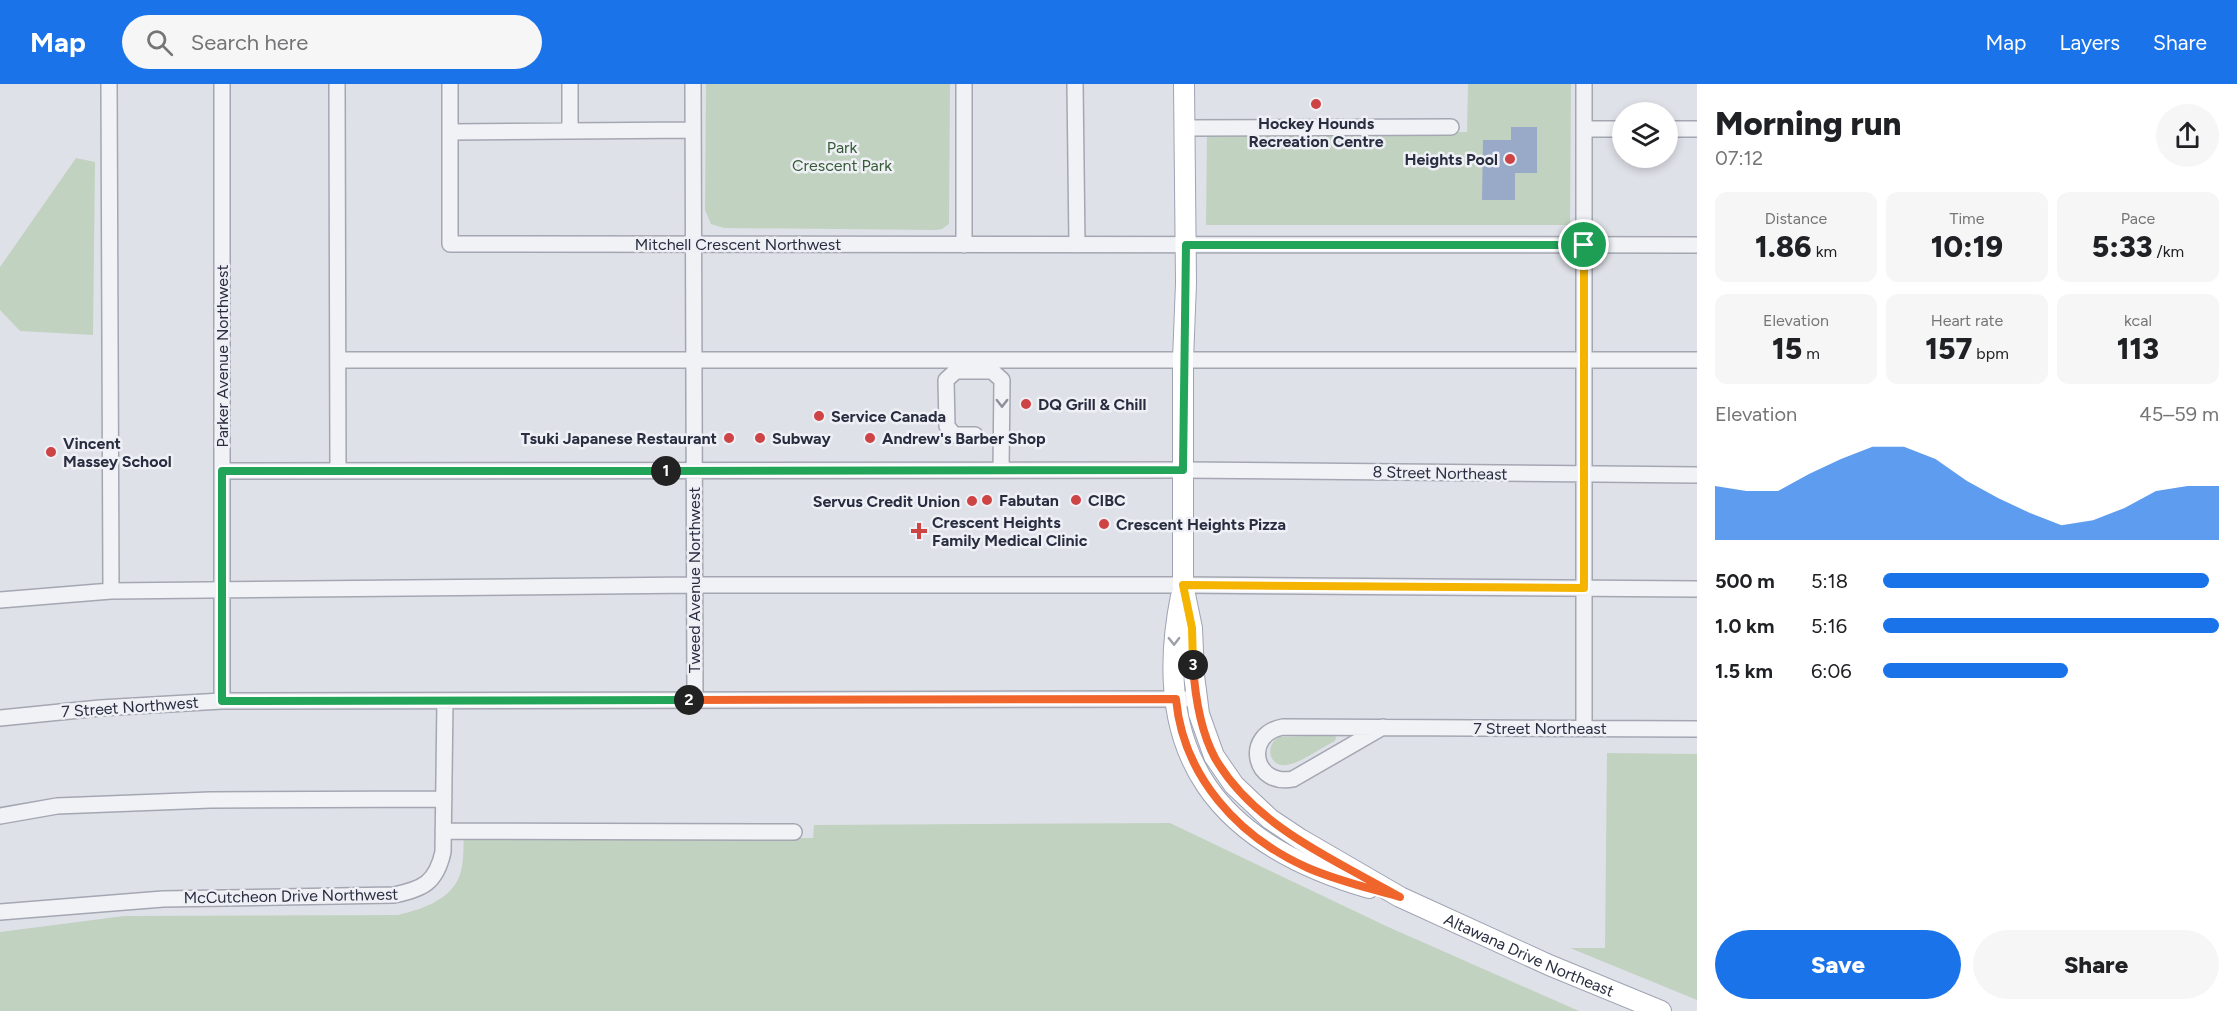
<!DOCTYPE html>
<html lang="en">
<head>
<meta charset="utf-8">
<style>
	:root { --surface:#fff; --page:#f6f6f6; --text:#202124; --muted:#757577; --accent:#1a73e8 }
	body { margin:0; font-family:Figtree,sans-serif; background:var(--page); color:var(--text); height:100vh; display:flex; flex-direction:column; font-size:22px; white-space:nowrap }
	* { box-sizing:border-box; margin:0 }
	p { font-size:20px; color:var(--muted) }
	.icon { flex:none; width:33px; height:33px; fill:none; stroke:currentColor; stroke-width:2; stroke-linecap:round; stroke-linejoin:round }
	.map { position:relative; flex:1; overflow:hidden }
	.panel { display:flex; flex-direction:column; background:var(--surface); width:540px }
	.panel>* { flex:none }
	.tools { position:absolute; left:1612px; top:18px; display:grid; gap:12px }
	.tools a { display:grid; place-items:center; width:66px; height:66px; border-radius:50%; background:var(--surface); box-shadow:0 3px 9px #0003; font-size:30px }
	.pin { position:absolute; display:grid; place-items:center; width:51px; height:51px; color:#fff; margin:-26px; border:3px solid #fff; border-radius:50%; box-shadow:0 2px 6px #0007 }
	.km { position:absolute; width:30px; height:30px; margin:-15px; border-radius:50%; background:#222; color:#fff; font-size:16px; line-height:30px; text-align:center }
	.round { display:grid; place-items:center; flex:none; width:63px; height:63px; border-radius:32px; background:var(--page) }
	.head { display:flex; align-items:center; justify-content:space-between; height:102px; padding:0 18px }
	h1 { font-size:33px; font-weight:800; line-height:45px }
	.metrics { display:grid; grid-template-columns:repeat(3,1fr); gap:9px; height:102px; padding:6px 18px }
	.metrics div { display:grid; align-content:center; border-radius:12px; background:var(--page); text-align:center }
	.metrics b { font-size:30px; font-weight:800 }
	.metrics small { font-size:16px; font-weight:400 }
	.metrics p { font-size:16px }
	.chart { height:168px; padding:12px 18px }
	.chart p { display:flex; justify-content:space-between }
	.chart svg { width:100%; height:108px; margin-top:6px; fill:var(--accent); opacity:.7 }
	.button { display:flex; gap:12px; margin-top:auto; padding:12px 18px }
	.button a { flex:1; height:69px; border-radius:36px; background:var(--accent); color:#fff; font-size:24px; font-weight:800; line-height:69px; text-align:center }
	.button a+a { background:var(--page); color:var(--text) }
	ul { padding:0 18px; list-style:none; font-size:20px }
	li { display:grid; grid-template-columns:96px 72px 1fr; align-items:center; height:45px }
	li i { height:15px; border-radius:8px; background:var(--accent) }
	header { display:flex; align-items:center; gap:36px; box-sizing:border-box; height:84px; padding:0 30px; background:var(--accent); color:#fff }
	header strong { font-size:28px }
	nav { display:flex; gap:33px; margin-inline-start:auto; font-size:21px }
	.search { width:420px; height:54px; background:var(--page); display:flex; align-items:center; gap:15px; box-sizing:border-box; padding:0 21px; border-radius:33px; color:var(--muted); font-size:22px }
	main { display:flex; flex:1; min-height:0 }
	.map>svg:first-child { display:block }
</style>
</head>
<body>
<header>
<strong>Map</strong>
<div class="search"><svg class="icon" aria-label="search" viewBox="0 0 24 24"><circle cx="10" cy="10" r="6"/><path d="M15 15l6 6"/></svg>Search here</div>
<nav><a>Map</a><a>Layers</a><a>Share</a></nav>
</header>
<main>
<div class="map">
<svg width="1697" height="927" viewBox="0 0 1697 927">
	<rect width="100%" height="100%" fill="#dfe1e8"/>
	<path fill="#c2d2c0" d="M706 0H950L949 140 942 145 936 146 724 144 711 140 705 126Z
		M1468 0H1571L1570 141H1206L1207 48H1467Z
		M76 74 95 78 93 251 20 247 0 226V183Z
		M1333 651 1336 653 1335 657C1320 664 1303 678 1287 681 1269 684 1264 661 1279 653Z
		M1607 669 1697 670V916L1570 864H1605Z
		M1170 739 1386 842 1579 927H0V848L124 832 398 831C423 825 454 815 461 787 464 776 463 764 464 753L813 754 814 741Z"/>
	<path fill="#99a9c8" d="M1511 43H1537V89H1515V116H1482L1483 56H1511Z"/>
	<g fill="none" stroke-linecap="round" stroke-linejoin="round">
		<g stroke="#a4a7b2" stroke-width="18">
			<path id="minor" d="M109 0 111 507
				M222 0V617
				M337 0 338 387
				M450 0V160L1697 161
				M570 0V46
				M693 0 695 616
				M964 0V161
				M1075 0 1077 161
				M1184 44 1451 43
				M1584 45H1623
				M1668 45H1697
				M450 48 693 46
				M338 276H1697
				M975 351H954L947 342 946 296 956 287H992L1002 296 1001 386
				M222 387 1183 386 1697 391
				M0 516 111 507 694 501H1183L1697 505
				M0 634 100 624 222 617 1196 615
				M1383 643 1293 695C1253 703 1243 650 1283 643L1697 645
				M1584 644V0
				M0 732 57 722 210 716 444 715
				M443 747 794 748
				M0 828 163 815 394 811C423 805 436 799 443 768L445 617"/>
		</g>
		<g stroke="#9ea3b4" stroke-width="22">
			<g id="major">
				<path id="s1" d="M1184 0 1186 199 1183 276V501L1192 544 1194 591 1199 630 1214 672 1234 701 1270 735 1300 755 1400 813 1549 881 1661 927"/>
				<path d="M1181 512C1149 672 1218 760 1369 804"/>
			</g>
		</g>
		<use href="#minor" stroke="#f1f2f6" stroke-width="15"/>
		<use href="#major" stroke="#fff" stroke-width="20"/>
	</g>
	<defs><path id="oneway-chevron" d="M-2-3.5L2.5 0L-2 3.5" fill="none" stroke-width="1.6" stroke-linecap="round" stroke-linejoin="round" transform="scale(1.5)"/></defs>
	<use stroke="#8c909a" href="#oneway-chevron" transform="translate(1002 319) rotate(90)"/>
	<use stroke="#9ea0a9" href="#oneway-chevron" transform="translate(1174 557) rotate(89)"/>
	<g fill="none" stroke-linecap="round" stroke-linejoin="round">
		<g stroke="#fff" stroke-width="12">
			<path id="split-1" d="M666 387 1183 386 1186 161H1584"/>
		</g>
		<g stroke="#fff" stroke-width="12">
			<path id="split-2" d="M666 387H222V617L689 616"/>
		</g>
		<g stroke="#fff" stroke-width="12">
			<path id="split-3" d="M689 616 1176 615C1183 692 1238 753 1308 784 1338 797 1369 804 1400 813 1335 776 1254 742 1215 674 1200 646 1195 612 1193 581"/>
		</g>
		<g stroke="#fff" stroke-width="12">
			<path id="split-4" d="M1193 581 1192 544 1183 501 1584 504V161"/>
		</g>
		<use href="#split-1" stroke="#22a559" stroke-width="8"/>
		<use href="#split-2" stroke="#22a559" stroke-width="8"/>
		<use href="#split-3" stroke="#f0652b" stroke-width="8"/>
		<use href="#split-4" stroke="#f5b400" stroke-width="8"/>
	</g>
	<g fill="#ce4343" stroke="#eef0f6" stroke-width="2">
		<circle cx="1316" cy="20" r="6"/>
		<circle cx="1510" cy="75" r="6"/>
		<circle cx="1026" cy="320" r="6"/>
		<circle cx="819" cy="332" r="6"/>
		<circle cx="729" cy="354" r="6"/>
		<circle cx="760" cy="354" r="6"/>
		<circle cx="870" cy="354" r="6"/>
		<circle cx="51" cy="368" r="6"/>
		<circle cx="987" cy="416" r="6"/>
		<circle cx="1076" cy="416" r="6"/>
		<circle cx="972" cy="417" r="6"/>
		<circle cx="1104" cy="440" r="6"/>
		<path d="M916 438h6v6h6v6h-6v6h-6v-6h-6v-6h6z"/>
	</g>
	<g text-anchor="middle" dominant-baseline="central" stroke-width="5" stroke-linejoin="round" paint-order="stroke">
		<g font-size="16" font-weight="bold" fill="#282d3f" stroke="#eef0f6" text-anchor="start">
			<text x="1316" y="39" text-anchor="middle">Hockey Hounds<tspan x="1316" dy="18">Recreation Centre</tspan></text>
			<text x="1498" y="75" text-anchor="end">Heights Pool</text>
			<text x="1038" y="320">DQ Grill &amp; Chill</text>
			<text x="831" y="332">Service Canada</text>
			<text x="717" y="354" text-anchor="end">Tsuki Japanese Restaurant</text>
			<text x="772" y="354">Subway</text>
			<text x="882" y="354">Andrew's Barber Shop</text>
			<text x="63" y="359">Vincent<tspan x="63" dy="18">Massey School</tspan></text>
			<text x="999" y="416">Fabutan</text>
			<text x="1088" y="416">CIBC</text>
			<text x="960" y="417" text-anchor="end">Servus Credit Union</text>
			<text x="932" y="438">Crescent Heights<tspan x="932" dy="18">Family Medical Clinic</tspan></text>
			<text x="1116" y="440">Crescent Heights Pizza</text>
		</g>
		<g font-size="16" fill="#365b35" stroke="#eef0f6">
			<text x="842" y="63">Park<tspan x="842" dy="18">Crescent Park</tspan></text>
		</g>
		<g font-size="16" fill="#282d3f" stroke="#eef0f6">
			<text x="738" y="160">Mitchell Crescent Northwest</text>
			<text transform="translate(222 272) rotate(-90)">Parker Avenue Northwest</text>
			<text transform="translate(1440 389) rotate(1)">8 Street Northeast</text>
			<text transform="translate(694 496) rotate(-90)">Tweed Avenue Northwest</text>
			<text transform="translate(130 623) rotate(-4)">7 Street Northwest</text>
			<text x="1540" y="644">7 Street Northeast</text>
			<text transform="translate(291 812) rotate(-1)">McCutcheon Drive Northwest</text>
			<text stroke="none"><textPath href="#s1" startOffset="1054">Altawana Drive Northeast</textPath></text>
		</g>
	</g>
</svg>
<div class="tools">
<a><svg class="icon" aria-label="layers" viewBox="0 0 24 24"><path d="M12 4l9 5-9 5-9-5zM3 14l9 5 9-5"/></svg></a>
</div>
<div class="pin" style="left:1584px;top:161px;background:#1e9e55"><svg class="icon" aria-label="arrive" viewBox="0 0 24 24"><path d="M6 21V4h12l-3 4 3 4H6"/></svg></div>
<b class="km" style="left:666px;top:387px">1</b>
<b class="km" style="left:689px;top:616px">2</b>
<b class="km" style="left:1193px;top:581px">3</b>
</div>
<section class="panel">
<div class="head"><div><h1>Morning run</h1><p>07:12</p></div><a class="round"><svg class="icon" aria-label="share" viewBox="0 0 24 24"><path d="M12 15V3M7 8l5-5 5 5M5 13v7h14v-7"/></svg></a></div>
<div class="metrics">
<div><p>Distance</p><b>1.86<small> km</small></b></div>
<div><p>Time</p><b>10:19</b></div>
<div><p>Pace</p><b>5:33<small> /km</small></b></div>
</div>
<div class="metrics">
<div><p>Elevation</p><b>15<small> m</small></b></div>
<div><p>Heart rate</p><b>157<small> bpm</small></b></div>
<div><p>kcal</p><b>113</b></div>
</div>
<div class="chart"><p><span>Elevation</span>45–59 m</p>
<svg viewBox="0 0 160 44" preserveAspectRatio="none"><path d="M0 44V22L10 24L20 24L30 17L40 11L50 6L60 6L70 11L80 20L90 27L100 33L110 38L120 36L130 31L140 24L150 22L160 22V44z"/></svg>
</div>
<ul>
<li><b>500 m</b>5:18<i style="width:97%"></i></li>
<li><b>1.0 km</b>5:16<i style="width:100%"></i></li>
<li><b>1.5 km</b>6:06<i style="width:55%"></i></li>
</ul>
<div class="button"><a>Save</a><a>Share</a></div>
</section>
</main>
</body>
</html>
